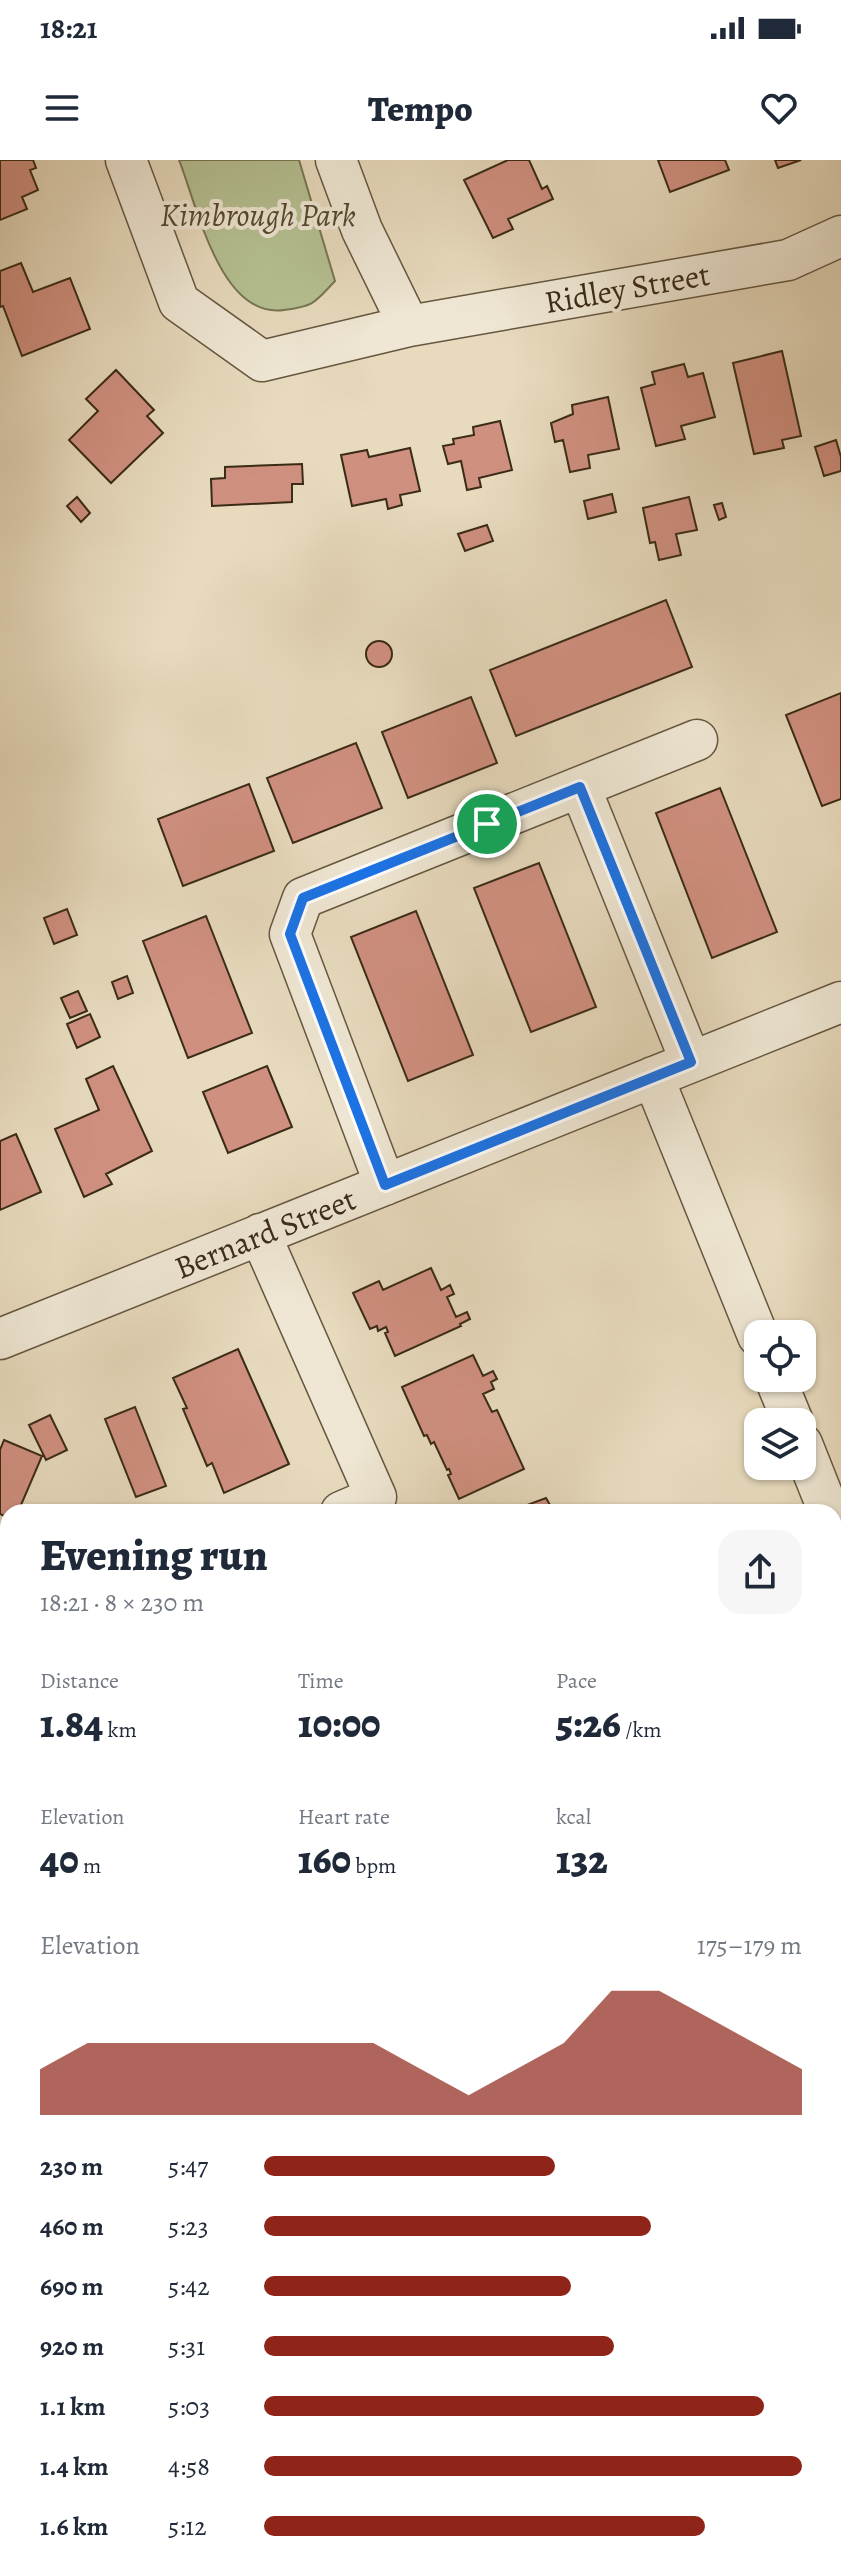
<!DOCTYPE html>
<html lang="en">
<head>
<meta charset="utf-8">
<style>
	:root { --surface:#fff; --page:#f6f6f7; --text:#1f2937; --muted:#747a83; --accent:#8f2418 }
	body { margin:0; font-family:Alegreya,serif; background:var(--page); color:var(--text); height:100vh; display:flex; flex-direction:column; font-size:30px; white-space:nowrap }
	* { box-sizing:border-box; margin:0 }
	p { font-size:26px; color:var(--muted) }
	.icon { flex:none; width:44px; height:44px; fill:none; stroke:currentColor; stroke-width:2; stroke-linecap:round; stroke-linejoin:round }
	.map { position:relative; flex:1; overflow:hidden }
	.details { position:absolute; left:0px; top:1344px; width:842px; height:1070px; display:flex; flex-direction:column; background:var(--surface); border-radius:24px 24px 0 0; box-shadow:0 2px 6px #0004 }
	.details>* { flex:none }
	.tools { position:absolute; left:744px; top:1160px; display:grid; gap:16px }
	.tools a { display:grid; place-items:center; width:72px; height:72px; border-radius:16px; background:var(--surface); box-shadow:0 2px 6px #0004; font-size:40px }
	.pin { position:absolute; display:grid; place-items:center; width:68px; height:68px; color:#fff; margin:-34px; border:4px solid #fff; border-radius:50%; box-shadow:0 2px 8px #0007 }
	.round { display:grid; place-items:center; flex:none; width:84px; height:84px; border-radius:24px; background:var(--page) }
	.headline { display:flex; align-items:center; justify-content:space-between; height:136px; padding:0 40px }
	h1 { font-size:44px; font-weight:800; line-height:60px }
	.figures { display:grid; grid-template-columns:repeat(3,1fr); gap:12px; height:136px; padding:8px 40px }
	.figures div { display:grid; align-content:center }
	.figures b { font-size:40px; font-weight:800 }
	.figures small { font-size:22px; font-weight:400 }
	.figures p { font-size:22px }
	.chart { height:224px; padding:16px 40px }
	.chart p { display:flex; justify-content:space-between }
	.chart svg { width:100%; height:144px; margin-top:8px; fill:var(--accent); opacity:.7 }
	ul { padding:0 40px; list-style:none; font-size:26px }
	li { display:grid; grid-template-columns:128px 96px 1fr; align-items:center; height:60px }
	li i { height:20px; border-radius:10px; background:var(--accent) }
	.status { display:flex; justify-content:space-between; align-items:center; height:56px; padding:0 40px; background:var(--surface); direction:ltr }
	.status svg { height:22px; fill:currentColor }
	header { display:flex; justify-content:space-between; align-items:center; height:104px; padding:0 40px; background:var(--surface); font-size:36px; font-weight:800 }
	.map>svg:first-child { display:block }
</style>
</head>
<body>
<div class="status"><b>18:21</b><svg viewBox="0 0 49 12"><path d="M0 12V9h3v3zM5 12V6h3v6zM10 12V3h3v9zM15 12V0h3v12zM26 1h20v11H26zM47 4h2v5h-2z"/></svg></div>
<header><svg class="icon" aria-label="menu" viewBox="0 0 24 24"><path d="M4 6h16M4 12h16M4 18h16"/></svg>Tempo<svg class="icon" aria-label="heart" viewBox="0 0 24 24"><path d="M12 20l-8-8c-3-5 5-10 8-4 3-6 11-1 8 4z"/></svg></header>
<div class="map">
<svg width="841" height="2413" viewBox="0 0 841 2413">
	<rect width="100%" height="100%" fill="#e7dabd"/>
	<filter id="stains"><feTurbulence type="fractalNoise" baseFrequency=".0025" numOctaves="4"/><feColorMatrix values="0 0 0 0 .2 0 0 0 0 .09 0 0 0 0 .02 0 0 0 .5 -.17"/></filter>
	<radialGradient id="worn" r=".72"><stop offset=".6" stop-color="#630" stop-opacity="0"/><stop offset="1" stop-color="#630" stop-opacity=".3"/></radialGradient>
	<path fill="#b5c092" stroke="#787654" stroke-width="2" d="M179 0H299L335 121C314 143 315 146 284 150 220 159 197 45 179 0Z"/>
	<path fill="#d09080" stroke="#3a2b17" stroke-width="2" d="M0 0H33L36 8 30 10 38 30 22 37 27 49 0 60Z
		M508 0H529L542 29 547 26 553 39 508 59 513 69 493 78 464 20Z
		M658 0H725L729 10 670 32Z
		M775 0H801L778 8Z
		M21 103 33 132 70 118 90 169 22 196 3 146 0 147V111Z
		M782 191 801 276 782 280 784 288 754 294 733 203Z
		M684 204 688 217 703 213 715 257 681 266 685 279 656 286 641 228 655 224 652 212Z
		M116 210 154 250 147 256 163 273 111 323 69 280 98 251 86 239Z
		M608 237 619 289 588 295 590 308 570 312 563 280 555 282 551 263 573 254 572 245Z
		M500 261 512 310 479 318 481 327 467 330 461 301 448 304 443 286 454 284 453 279 474 275 473 267Z
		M836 280 841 297V311L824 316 815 287Z
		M410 288 420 331 400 335 402 345 388 349 386 339 352 346 341 295 367 290 369 297Z
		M302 304 303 324H292V342L212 346 211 319 225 318V307Z
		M612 334 616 352 588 359 584 341Z
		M77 337 90 353 81 362 67 346Z
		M689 337 697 370 676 374 681 395 659 400 655 382 650 383 643 348Z
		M722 343 726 357 719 360 714 345Z
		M487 365 493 381 465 391 458 374Z
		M666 440 692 507 516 576 490 510Z
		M366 494a13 13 0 1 1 26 0a13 13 0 1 1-26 0Z
		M841 533V639L822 646 786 555Z
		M471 537 497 603 408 638 382 572Z
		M356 583 382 648 293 683 267 618Z
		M249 624 274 691 183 726 158 659Z
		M720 628 777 772 712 798 656 653Z
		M539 703 596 847 531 872 474 728Z
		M67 749 77 775 54 784 44 758Z
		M416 751 473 895 408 921 351 777Z
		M206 756 252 873 188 898 143 781Z
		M127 816 133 833 118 839 112 822Z
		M78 831 87 851 70 858 61 838Z
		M90 854 100 877 77 888 67 864Z
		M113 906 152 991 106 1014 112 1024 84 1037 55 969 99 950 86 919Z
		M267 906 292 967 228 993 203 932Z
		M16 974 41 1032 0 1050V981Z
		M431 1108 441 1130 450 1125 454 1134 447 1137 456 1157 467 1152 470 1159 460 1164 461 1166 395 1196 385 1173 388 1172 386 1167 378 1171 377 1166 370 1169 353 1133 379 1121 383 1130Z
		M238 1189 289 1304 224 1333 212 1303 207 1306 183 1249 187 1248 173 1218Z
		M473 1195 483 1216 493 1211 497 1219 491 1222 494 1229 483 1234 492 1252 497 1250 524 1309 459 1339 448 1315 451 1314 449 1309 447 1310 434 1282 431 1284 427 1275 424 1276 402 1227Z
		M135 1247 166 1326 136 1337 105 1259Z
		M50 1255 67 1290 46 1300 29 1265Z
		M4 1280 42 1296 18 1352H8V1358L0 1354V1290Z
		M546 1338 554 1352H517L520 1351 519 1348Z
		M8 1880V1944L0 1948V1884Z
		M841 1947V2143H834V1948Z
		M8 1997V2028L1 2031 0 2000Z
		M8 2093V2170L0 2173V2096Z
		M8 2248V2296L0 2300V2252Z
		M0 2350 8 2368 0 2371Z
		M150 2406H236L239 2413H153Z"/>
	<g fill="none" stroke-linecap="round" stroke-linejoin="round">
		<g stroke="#655740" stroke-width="43">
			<path id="minor" d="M126 0 179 142 262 201 409 166 788 100 841 76
				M336 0 362 70 409 166
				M580 627 691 902
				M653 917 758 1176
				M385 1025 290 774 303 738 697 580
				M260 1074 376 1337 341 1352
				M0 1179 841 842
				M775 1218 793 1262
				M802 1284 829 1352
				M0 1628 8 1647
				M355 2406 358 2413"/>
		</g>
		<use href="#minor" stroke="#efe7d4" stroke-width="40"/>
	</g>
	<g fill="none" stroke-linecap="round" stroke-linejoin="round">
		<g stroke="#fff" stroke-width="16">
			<path id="route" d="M580 627 691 902 385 1025 290 774 303 738Z"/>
		</g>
		<use href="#route" stroke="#1a73e8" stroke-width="10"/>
	</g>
	<g text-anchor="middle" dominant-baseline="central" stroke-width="8" stroke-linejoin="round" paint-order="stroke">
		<g font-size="32" font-style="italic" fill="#534930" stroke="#efe7d4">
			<text x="258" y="55">Kimbrough Park</text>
		</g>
		<g font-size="32" fill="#3a2b17" stroke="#efe7d4">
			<text transform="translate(627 128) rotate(-10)">Ridley Street</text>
			<text transform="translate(265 1073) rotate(-22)">Bernard Street</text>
		</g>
	</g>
	<rect width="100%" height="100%" filter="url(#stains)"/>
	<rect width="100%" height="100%" fill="url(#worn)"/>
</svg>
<div class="tools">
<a><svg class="icon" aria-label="locate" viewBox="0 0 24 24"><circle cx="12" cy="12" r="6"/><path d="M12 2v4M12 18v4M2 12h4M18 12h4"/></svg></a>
<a><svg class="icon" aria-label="layers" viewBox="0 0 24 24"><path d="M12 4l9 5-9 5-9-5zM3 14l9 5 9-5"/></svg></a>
</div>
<div class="pin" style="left:487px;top:664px;background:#1e9e55"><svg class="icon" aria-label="arrive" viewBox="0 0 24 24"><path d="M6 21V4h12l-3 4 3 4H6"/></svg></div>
<section class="details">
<div class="headline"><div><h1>Evening run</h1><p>18:21 · 8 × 230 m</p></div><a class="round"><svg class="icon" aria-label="share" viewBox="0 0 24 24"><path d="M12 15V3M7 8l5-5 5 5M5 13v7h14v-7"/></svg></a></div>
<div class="figures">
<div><p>Distance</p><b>1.84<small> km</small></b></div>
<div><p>Time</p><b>10:00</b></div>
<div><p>Pace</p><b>5:26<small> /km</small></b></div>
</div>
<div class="figures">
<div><p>Elevation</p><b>40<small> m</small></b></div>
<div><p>Heart rate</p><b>160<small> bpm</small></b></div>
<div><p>kcal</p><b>132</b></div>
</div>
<div class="chart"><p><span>Elevation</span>175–179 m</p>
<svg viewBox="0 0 160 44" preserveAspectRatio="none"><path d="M0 44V30L10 22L20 22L30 22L40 22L50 22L60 22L70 22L80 30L90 38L100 30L110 22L120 6L130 6L140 14L150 22L160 30V44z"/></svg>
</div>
<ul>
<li><b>230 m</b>5:47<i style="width:54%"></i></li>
<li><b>460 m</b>5:23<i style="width:72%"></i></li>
<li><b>690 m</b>5:42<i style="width:57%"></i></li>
<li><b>920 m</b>5:31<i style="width:65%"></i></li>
<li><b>1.1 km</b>5:03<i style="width:93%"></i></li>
<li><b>1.4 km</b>4:58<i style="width:100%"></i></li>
<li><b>1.6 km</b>5:12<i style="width:82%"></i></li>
</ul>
</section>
</div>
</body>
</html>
